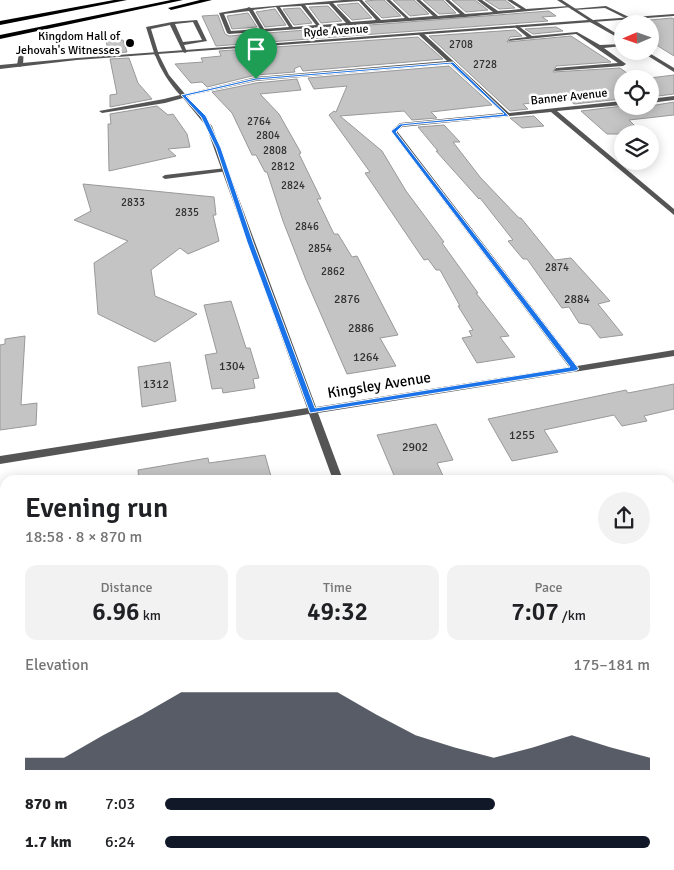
<!DOCTYPE html>
<html lang="en">
<head>
<meta charset="utf-8">
<style>
	:root { --surface:#fff; --page:#f2f2f2; --text:#202124; --muted:#757577; --accent:#111827 }
	body { margin:0; font-family:Signika,sans-serif; background:var(--page); color:var(--text); height:100vh; display:flex; flex-direction:column; font-size:19px; white-space:nowrap }
	* { box-sizing:border-box; margin:0 }
	p { font-size:16px; color:var(--muted) }
	.icon { flex:none; width:28px; height:28px; fill:none; stroke:currentColor; stroke-width:2; stroke-linecap:round; stroke-linejoin:round }
	.map { position:relative; flex:1; overflow:hidden }
	.sheet { position:absolute; left:0px; top:475px; width:675px; height:395px; display:flex; flex-direction:column; background:var(--surface); border-radius:15px 15px 0 0; box-shadow:0 2px 12px #0003 }
	.sheet>* { flex:none }
	.needle { width:32px; rotate:268deg }
	.tools { position:absolute; left:614px; top:15px; display:grid; gap:10px }
	.tools a { display:grid; place-items:center; width:45px; height:45px; border-radius:50%; background:var(--surface); box-shadow:0 2px 12px #0003; font-size:25px }
	.pin { position:absolute; display:grid; place-items:center; width:42px; height:42px; color:#fff; margin:-51px -21px; border-radius:50% 50% 50% 0; rotate:-45deg; box-shadow:0 0 5px #0007 }
	.pin .icon { rotate:45deg }
	.round { display:grid; place-items:center; flex:none; width:52px; height:52px; border-radius:26px; background:var(--page) }
	.overview { display:flex; align-items:center; justify-content:space-between; height:85px; padding:0 25px }
	h1 { font-size:28px; font-weight:600; line-height:38px }
	.figures { display:grid; grid-template-columns:repeat(3,1fr); gap:8px; height:85px; padding:5px 25px }
	.figures div { display:grid; align-content:center; border-radius:12px; background:var(--page); text-align:center }
	.figures b { font-size:25px; font-weight:600 }
	.figures small { font-size:14px; font-weight:400 }
	.figures p { font-size:14px }
	.chart { height:140px; padding:10px 25px }
	.chart p { display:flex; justify-content:space-between }
	.chart svg { width:100%; height:90px; margin-top:5px; fill:var(--accent); opacity:.7 }
	ul { padding:0 25px; list-style:none; font-size:16px }
	li { display:grid; grid-template-columns:80px 60px 1fr; align-items:center; height:38px }
	li i { height:12px; border-radius:6px; background:var(--accent) }
	.map>svg:first-child { display:block }
</style>
</head>
<body>
<div class="map">
<svg width="674" height="870" viewBox="0 0 674 870">
	<rect width="100%" height="100%" fill="#fff"/>
	<path fill="#c4c4c4" stroke="#999" d="M378 0H384L401 16 382 18 365 1Z
		M393 0H414L429 14 410 16Z
		M423 0H443L456 13 439 14Z
		M452 0H475L488 10 466 12Z
		M485 0H505L515 8 499 9Z
		M358 3 372 18 352 20 337 5Z
		M328 6 342 21 321 23 309 7Z
		M300 8 312 23 294 25 283 9Z
		M275 9 286 25 265 27 256 12Z
		M549 11 556 16 542 17 548 21 216 46 202 16 218 15 225 34 229 36Z
		M248 13 257 27 232 29 227 16Z
		M672 18 674 19V56L650 41V20Z
		M556 27 563 31 533 34 525 29Z
		M515 30 522 36 510 37 507 42 571 36 611 62 556 66 553 72 620 68 635 79H622V99L574 104 568 99 523 104 528 109 510 111 429 36Z
		M418 37 443 59 303 71 300 66 294 69 295 72 256 75 207 87 202 82 191 83 175 64 203 62 201 58 221 56 219 51Z
		M123 40 127 52 109 54 106 41Z
		M129 58 138 83 152 99 110 107V95L117 94 110 59Z
		M449 66 492 105 431 112 437 118 412 120 404 111 340 116 382 151 406 191 444 242 442 243 478 293H476L509 336 500 337 515 357 477 363 462 338 472 336 469 331 473 330 458 306H460L440 270H436L428 259 424 260 365 173 370 172 329 115 334 111 336 112 347 86 314 89 308 78Z
		M674 75V94L650 97V79H642Z
		M297 79 301 90 260 94 279 114 301 153 299 154 321 199H317L334 234H338L352 257 357 256 398 335 380 338 396 366 347 374 306 280 283 221 267 172H265L256 155H252L232 113 212 92 256 83Z
		M674 102V115L629 120 643 134H607L581 111 623 106H650Z
		M157 106 168 115 173 114 187 134 190 147 168 149 176 156 109 171 108 124H111L110 114Z
		M534 116 544 126 522 128 510 118Z
		M444 125 460 142H453L480 177 519 218H521L555 260 571 258 610 301 598 304 623 335 600 338 590 325 579 323 569 307 562 308 527 259H523L508 241 513 240 480 198 479 199 436 151H438L418 127Z
		M83 184 214 197 216 215H213L219 241 188 254 180 248 151 270 155 296 197 314 155 342 98 314 94 263 128 241 74 220 91 211Z
		M231 301 246 348H250L259 378 253 379 255 388 223 393 222 388 212 389 205 355 217 353 204 305Z
		M25 336 21 405 37 403 36 425 0 430V345L5 344V339Z
		M170 362 176 401 142 407 138 367Z
		M674 384V409L644 416 647 421 622 426 614 415 544 430 558 452 512 461 488 419 626 390 628 393Z
		M436 424 453 460 437 463 445 480H396L377 435Z
		M265 455 272 480H139L138 470 208 458 209 463Z"/>
	<g fill="none" stroke-linecap="round" stroke-linejoin="round">
		<path fill="#555" fill-rule="evenodd" d="M343 0H362L381 20 405 18 386 0H390L409 18 433 16 416 0H420L438 16 460 14 445 0H449L465 14 493 12 477 0H482L498 11 521 9 507 0H512L526 9 569 6 571 7 465 17 229 34 227 33 219 13 247 8 249 7 251 8ZM359 1 376 20 351 22 333 3ZM329 4 346 23 320 25 305 5ZM301 6 316 25 293 27 280 7ZM276 7 289 27 264 29 253 10ZM249 11 260 29 231 31 224 14Z
			M606 6 633 19 629 20 605 8 573 10 571 9Z
			M197 20 207 41 184 45 187 52 185 53 183 52 170 25 151 29 159 55 155 56 146 27 172 22ZM193 22 202 40 183 42 175 24Z
			M517 25 532 36 577 32 600 45 622 44V46L604 48 626 64 623 66 554 71 556 68 618 63 576 34 508 41 510 39 527 37 515 27Z
			M226 168 228 169V171L165 179 162 177 165 175Z"/>
		<path fill="#555" fill-rule="evenodd" d="M590 20H594L622 37V40L590 22Z
			M419 33H423L509 113 622 101V105L557 111 674 209V215L551 112 402 127 397 131 577 366 674 350V356L318 413 343 480H333L309 414 0 464V456L307 408 206 126 183 98 165 103 102 113 99 111 164 99 180 95C169 83 161 70 155 55L157 54 159 55 169 75 185 94 256 77 447 61 419 35ZM450 64 503 113 400 123 391 131 569 367 316 407 212 126 187 96 256 81Z
			M22 47 24 48 23 65 20 67 17 65 20 48Z
			M640 51H646L674 68V72Z
			M674 96V100L650 103V99Z
			M674 576V586L670 587V577Z
			M674 804V818L670 819V805Z
			M445 865H479L477 870H443Z"/>
		<path fill="#555" fill-rule="evenodd" d="M557 0H562L593 20 674 14V16L77 60 0 69V65L77 58 588 20Z"/>
		<path fill="#000" fill-rule="evenodd" d="M114 0H127L0 25V21Z
			M171 0H183L0 39V35Z
			M200 0H212L171 10 168 8Z"/>
	</g>
	<path fill="#1a73e8" stroke="#fff" fill-rule="evenodd" d="M453 62 509 116 410 125 402 126 396 132 579 369 575 371 310 413 247 242 216 148 201 117 181 95 256 78ZM451 64 504 114 400 124 391 131 570 367 315 408 253 242 221 148 206 116 186 96 256 80Z"/>
	<circle fill="#000" stroke="#fff" stroke-width="2" cx="130" cy="43" r="5"/>
	<g text-anchor="middle" dominant-baseline="central" stroke-width="5" stroke-linejoin="round" paint-order="stroke">
		<g font-size="11" fill="#313131">
			<text x="461" y="44">2708</text>
			<text x="485" y="64">2728</text>
			<text x="259" y="121">2764</text>
			<text x="268" y="135">2804</text>
			<text x="275" y="150">2808</text>
			<text x="283" y="166">2812</text>
			<text x="293" y="185">2824</text>
			<text x="133" y="202">2833</text>
			<text x="187" y="212">2835</text>
			<text x="307" y="226">2846</text>
			<text x="320" y="248">2854</text>
			<text x="557" y="267">2874</text>
			<text x="333" y="271">2862</text>
		</g>
		<g font-size="12" fill="#000" stroke="#fff">
			<text transform="translate(336 31) rotate(-4)">Ryde Avenue</text>
			<text transform="translate(569 97) rotate(-6)">Banner Avenue</text>
		</g>
		<g font-size="12" fill="#000" stroke="#fff" text-anchor="end">
			<text x="120" y="36">Kingdom Hall of<tspan x="120" dy="14">Jehovah's Witnesses</tspan></text>
		</g>
		<g font-size="12" fill="#313131">
			<text x="347" y="299">2876</text>
			<text x="577" y="299">2884</text>
			<text x="361" y="328">2886</text>
			<text x="366" y="357">1264</text>
			<text x="232" y="366">1304</text>
			<text x="156" y="384">1312</text>
			<text x="522" y="435">1255</text>
			<text x="415" y="447">2902</text>
		</g>
		<g font-size="15" fill="#000" stroke="#fff">
			<text transform="translate(379 385) rotate(-9)">Kingsley Avenue</text>
		</g>
	</g>
</svg>
<div class="tools">
<a><svg class="needle" viewBox="-14 -14 28 28"><path d="M0-13l5 13h-10z" fill="#e53935"/><path d="M0 13l5-13h-10z" fill="#757577"/></svg></a>
<a><svg class="icon" aria-label="locate" viewBox="0 0 24 24"><circle cx="12" cy="12" r="6"/><path d="M12 2v4M12 18v4M2 12h4M18 12h4"/></svg></a>
<a><svg class="icon" aria-label="layers" viewBox="0 0 24 24"><path d="M12 4l9 5-9 5-9-5zM3 14l9 5 9-5"/></svg></a>
</div>
<div class="pin" style="left:256px;top:79px;background:#1e9e55"><svg class="icon" aria-label="arrive" viewBox="0 0 24 24"><path d="M6 21V4h12l-3 4 3 4H6"/></svg></div>
<section class="sheet">
<div class="overview"><div><h1>Evening run</h1><p>18:58 · 8 × 870 m</p></div><a class="round"><svg class="icon" aria-label="share" viewBox="0 0 24 24"><path d="M12 15V3M7 8l5-5 5 5M5 13v7h14v-7"/></svg></a></div>
<div class="figures">
<div><p>Distance</p><b>6.96<small> km</small></b></div>
<div><p>Time</p><b>49:32</b></div>
<div><p>Pace</p><b>7:07<small> /km</small></b></div>
</div>
<div class="chart"><p><span>Elevation</span>175–181 m</p>
<svg viewBox="0 0 160 44" preserveAspectRatio="none"><path d="M0 44V38L10 38L20 27L30 17L40 6L50 6L60 6L70 6L80 6L90 17L100 27L110 33L120 38L130 33L140 27L150 33L160 38V44z"/></svg>
</div>
<ul>
<li><b>870 m</b>7:03<i style="width:68%"></i></li>
<li><b>1.7 km</b>6:24<i style="width:100%"></i></li>
</ul>
</section>
</div>
</body>
</html>
